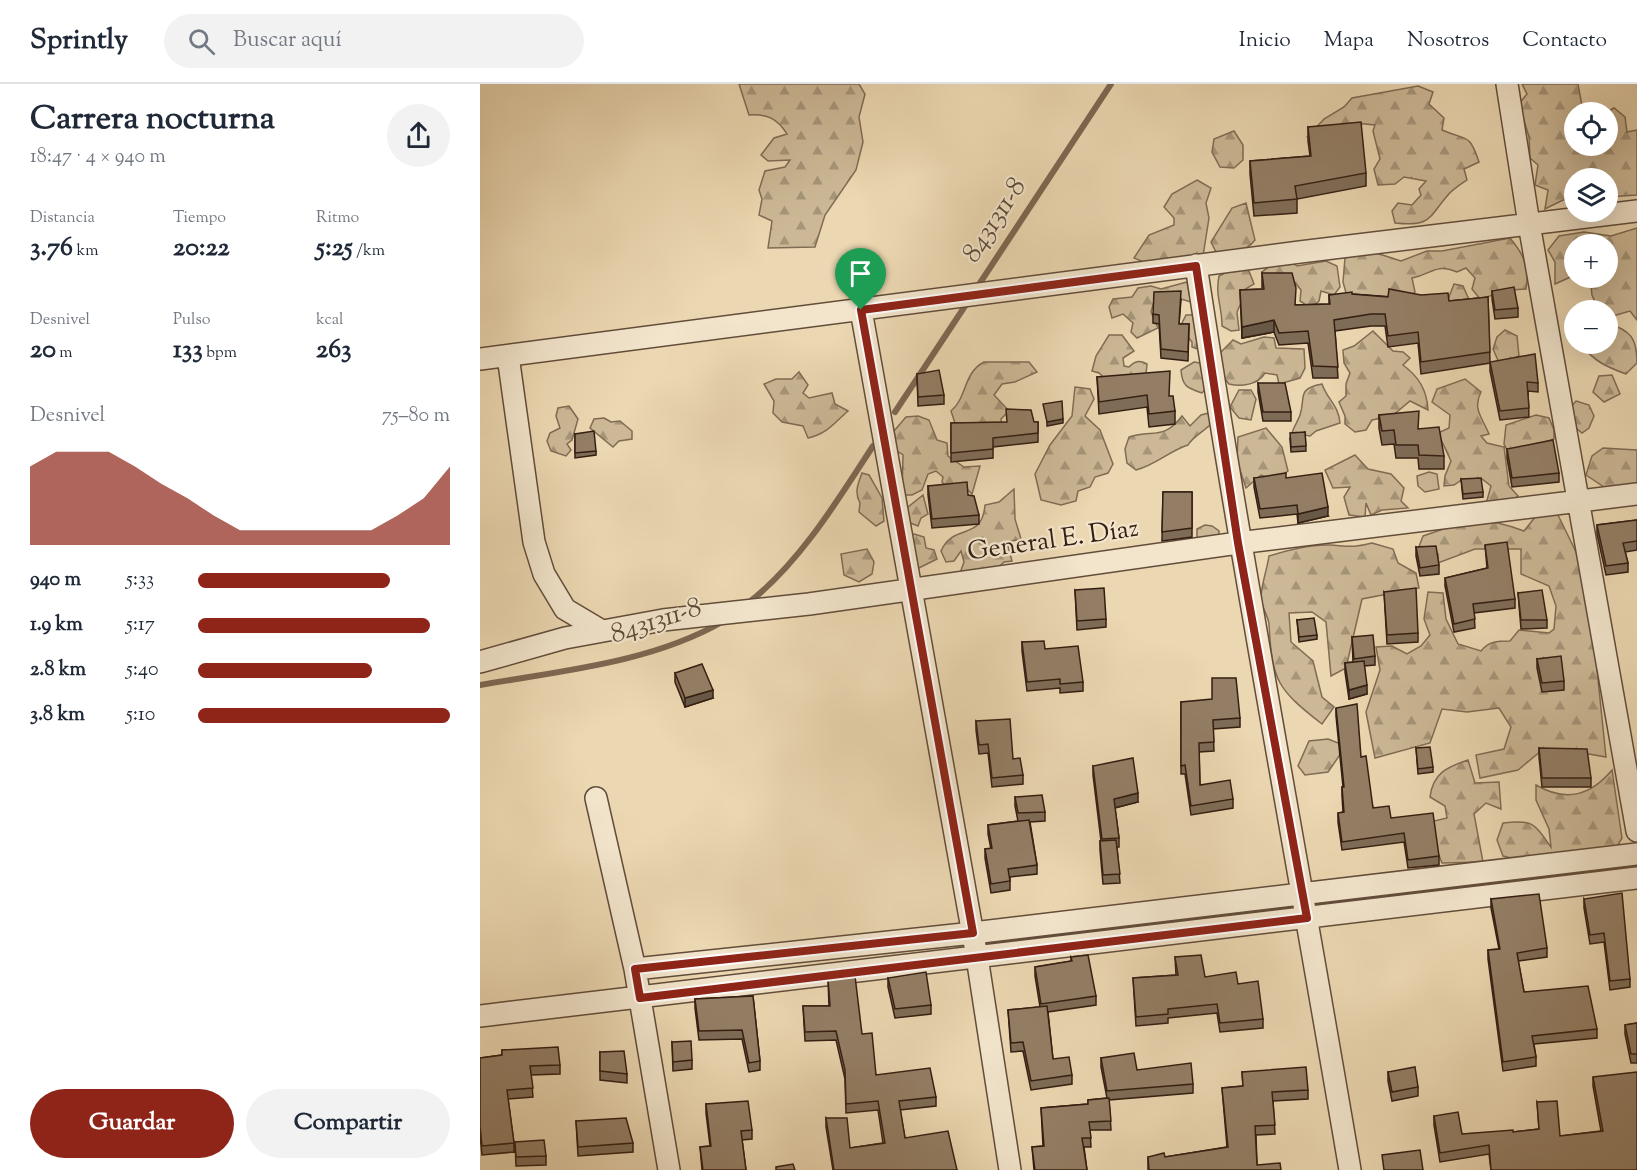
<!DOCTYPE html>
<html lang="es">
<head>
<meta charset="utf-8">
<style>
	:root { --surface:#fff; --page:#f2f2f3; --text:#1f2937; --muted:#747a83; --line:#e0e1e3; --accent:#8f2418 }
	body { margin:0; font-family:"Sorts Mill Goudy",serif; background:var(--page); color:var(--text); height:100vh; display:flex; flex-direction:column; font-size:22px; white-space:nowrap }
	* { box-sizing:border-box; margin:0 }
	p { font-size:20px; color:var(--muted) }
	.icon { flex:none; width:33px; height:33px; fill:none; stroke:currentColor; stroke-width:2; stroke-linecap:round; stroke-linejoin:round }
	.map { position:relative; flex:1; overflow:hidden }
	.panel { display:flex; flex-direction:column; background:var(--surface); width:480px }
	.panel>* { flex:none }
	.fabs { position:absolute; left:1084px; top:18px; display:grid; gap:12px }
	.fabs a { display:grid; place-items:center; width:54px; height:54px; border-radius:50%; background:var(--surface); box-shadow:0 6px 24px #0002; font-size:30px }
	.pin { position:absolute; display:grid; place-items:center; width:51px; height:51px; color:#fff; margin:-62px -26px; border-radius:50% 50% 50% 0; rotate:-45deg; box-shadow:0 0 6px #0007 }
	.pin .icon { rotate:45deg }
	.round { display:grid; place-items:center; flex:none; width:63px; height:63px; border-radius:32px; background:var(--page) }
	.summary { display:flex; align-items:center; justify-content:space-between; height:102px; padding:0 30px }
	h1 { font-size:33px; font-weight:700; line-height:45px }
	.stats { display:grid; grid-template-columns:repeat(3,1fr); gap:9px; height:102px; padding:6px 30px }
	.stats div { display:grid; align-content:center }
	.stats b { font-size:26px; font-weight:700 }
	.stats small { font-size:16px; font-weight:400 }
	.stats p { font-size:16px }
	.chart { height:168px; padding:12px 30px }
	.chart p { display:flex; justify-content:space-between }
	.chart svg { width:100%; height:108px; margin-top:6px; fill:var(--accent); opacity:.7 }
	.primary-button { display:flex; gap:12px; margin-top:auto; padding:12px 30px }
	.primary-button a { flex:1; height:69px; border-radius:36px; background:var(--accent); color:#fff; font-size:24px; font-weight:700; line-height:69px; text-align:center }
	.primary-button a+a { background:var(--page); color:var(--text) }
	ul { padding:0 30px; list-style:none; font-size:20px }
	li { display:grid; grid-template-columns:96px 72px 1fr; align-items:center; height:45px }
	li i { height:15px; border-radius:8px; background:var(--accent) }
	header { display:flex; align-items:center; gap:36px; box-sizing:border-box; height:84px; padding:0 30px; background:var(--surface); border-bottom:2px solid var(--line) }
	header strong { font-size:28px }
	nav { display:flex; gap:33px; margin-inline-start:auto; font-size:21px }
	.search { width:420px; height:54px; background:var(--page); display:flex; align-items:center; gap:15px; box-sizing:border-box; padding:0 21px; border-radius:33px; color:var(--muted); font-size:22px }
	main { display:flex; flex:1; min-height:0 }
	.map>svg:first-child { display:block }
</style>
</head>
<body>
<header>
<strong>Sprintly</strong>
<div class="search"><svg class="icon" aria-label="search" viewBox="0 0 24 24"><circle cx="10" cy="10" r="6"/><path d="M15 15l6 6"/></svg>Buscar aquí</div>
<nav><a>Inicio</a><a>Mapa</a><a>Nosotros</a><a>Contacto</a></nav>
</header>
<main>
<section class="panel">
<div class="summary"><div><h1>Carrera nocturna</h1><p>18:47 · 4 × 940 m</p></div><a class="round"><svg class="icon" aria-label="share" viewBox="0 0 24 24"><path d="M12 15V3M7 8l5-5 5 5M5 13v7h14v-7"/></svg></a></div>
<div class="stats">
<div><p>Distancia</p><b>3.76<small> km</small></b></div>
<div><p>Tiempo</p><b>20:22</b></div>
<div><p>Ritmo</p><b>5:25<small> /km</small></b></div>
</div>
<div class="stats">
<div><p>Desnivel</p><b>20<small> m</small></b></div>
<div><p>Pulso</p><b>133<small> bpm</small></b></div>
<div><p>kcal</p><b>263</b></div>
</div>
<div class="chart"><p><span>Desnivel</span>75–80 m</p>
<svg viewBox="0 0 160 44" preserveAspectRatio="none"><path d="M0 44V12L10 6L20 6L30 6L40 12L50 19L60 25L70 32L80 38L90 38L100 38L110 38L120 38L130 38L140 32L150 25L160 12V44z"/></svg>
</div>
<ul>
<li><b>940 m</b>5:33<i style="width:76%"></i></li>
<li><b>1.9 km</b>5:17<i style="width:92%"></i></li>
<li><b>2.8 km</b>5:40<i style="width:69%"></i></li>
<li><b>3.8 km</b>5:10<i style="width:100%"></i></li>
</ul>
<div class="primary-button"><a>Guardar</a><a>Compartir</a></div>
</section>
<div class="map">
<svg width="1157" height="1086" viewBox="0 0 1157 1086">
	<defs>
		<pattern id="forest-firs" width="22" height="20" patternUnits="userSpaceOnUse" patternTransform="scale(1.5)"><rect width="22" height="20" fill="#ccb896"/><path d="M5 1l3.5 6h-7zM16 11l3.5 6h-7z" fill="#a69579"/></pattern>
	</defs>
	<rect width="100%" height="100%" fill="#ebd7b1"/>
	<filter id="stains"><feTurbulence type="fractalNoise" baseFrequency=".00333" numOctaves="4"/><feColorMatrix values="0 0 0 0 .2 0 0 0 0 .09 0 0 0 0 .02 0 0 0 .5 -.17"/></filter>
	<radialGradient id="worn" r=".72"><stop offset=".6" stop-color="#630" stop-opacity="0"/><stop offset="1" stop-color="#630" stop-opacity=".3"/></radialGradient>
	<path fill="url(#forest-firs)" stroke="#806b54" stroke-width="1.5" d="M259 0H379L385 10 379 33 383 58 376 86 345 131 335 163 288 164 292 137 279 131 282 115 279 106 285 87 305 83 310 76 288 77 281 71 294 54 307 50C297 34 287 30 269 31Z
		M1042 0H1098L1102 22 1110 28H1095V62H1128L1127 28 1134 24 1145 33 1147 48 1157 46V111L1128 113V94H1095V115L1083 116 1065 125 1068 106 1055 101 1058 81 1050 74 1049 53 1039 20 1047 10Z
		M938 2 953 8 949 20 964 34 962 46C987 57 989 48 999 78L984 85 987 96C981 100 973 105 968 111 948 134 951 143 915 139L912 127 918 119 932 121 941 111 939 105 946 97 924 93 915 100 898 101 894 85 900 75 893 47 895 41 874 39 828 52 844 35 864 23 872 14Z
		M754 47 763 61V76L754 84 740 83 732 68 734 55Z
		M717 96 731 104 726 119 729 134 723 172 673 182 654 174 669 151 694 141V134L684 123 692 110Z
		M766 119 775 156C765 169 751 169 736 168L731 158 752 124Z
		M1157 144V236L1150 227 1133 232 1128 230V226L1118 225 1112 211 1110 194H1128V160H1095V191L1075 200V178L1068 166 1079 152 1104 148 1131 152Z
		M1030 154C1044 171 1050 183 1046 205L1030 206 1000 215 992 205 995 194 986 184 977 188C954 179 953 190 932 194L935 208 926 215 868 216 863 198 865 174C890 163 897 170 921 177L947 167H962Z
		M807 175 817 182 846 177 857 182 860 203 854 211 841 207 839 217 831 224 820 217 821 206 815 199 789 197 782 188 794 179Z
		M757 183 769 187 774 200 762 207 764 212 757 228 759 246 751 247 742 242C742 222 735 212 739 192Z
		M707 198 711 218 694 213 675 214 671 228 678 244 657 254 651 248 653 239 643 230 632 234 629 223 633 215 652 213 658 204 671 202 681 205Z
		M974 200 983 202 990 218H967Z
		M706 231H715L720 266 712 263V258L700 243Z
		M1128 239C1151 247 1157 254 1157 279L1146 290C1127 283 1113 277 1101 260H1128Z
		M1025 246 1037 252 1039 272 1020 281 1013 265 1017 253Z
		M893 247 913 267 923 268 930 274 923 281C939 293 947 306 948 326L930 317 912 332 892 336 886 346 875 348 865 340V332L859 318 866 312V300L870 289 864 279 863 266 874 262Z
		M629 251H642L654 267 643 274 644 282 649 283C655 277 659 276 667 280L666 290 631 300 619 289 612 287 616 272Z
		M784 253 794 254 796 264 824 265 825 284 820 294 799 300 797 291 785 289C778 301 761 303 749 300L738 286 741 268 753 256 761 260Z
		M504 278H549L557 288 535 298 522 300 514 311 529 327 521 335 523 348 475 339 471 327C487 314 483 289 504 278Z
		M714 278 726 280 728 302 722 309C707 304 702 302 701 286Z
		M319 288 328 301 323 309 329 314 352 309 355 320 368 327C354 339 347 350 328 354L323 342 302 338 293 329 294 317 284 300 296 295H312Z
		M1132 291 1140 310 1124 318 1113 308 1119 292Z
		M985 295 1001 308C992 325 1003 335 1009 350L1001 352 1007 359 1024 363 1029 402 1038 412 1029 419 1006 420 1011 402 1002 395H983L974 401 964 402 965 392 971 377 958 349 969 344 970 331 952 318 957 305Z
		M842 300C847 315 859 322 860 339L836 347 830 352 812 349C814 342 818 337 820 331 826 313 816 305 842 300Z
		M595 303 610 305 614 315 605 332 620 346 633 380 628 389 615 393 610 403 598 407 596 417 581 421 561 416 555 390 570 361 592 332Z
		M759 306H771L776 315 771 336 759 334 750 323Z
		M1096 317 1109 321 1114 332 1109 344 1102 349 1090 339 1089 325Z
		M89 322 98 335 92 356 87 360 91 366 86 372 71 367 67 357 70 349 80 344 76 332 78 324Z
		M729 329 733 338C725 347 713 352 708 361 689 367 676 381 656 386L647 379 645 365 649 353C673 345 683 357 702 332L710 342 721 331Z
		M1056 331 1069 334 1074 346V355L1029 370 1024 360 1026 341Z
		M438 332 449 336 457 356 467 359 468 372 484 383 500 382 492 410 483 401 468 404 462 398 463 393 456 387 448 390 442 406 432 411H422L423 371 417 367 414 347 426 333Z
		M124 334 131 338 140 337 152 347V355L139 357 133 363 110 344 114 335Z
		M786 344 802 363 808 387 795 396 781 391 766 404 757 377 758 353Z
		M1123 364 1157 366V400L1124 403 1106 391 1112 372Z
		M875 371 888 385 911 390 924 404 921 417 928 424 902 426 891 431 886 419 885 433 869 431 864 413 870 403 853 404 845 386Z
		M949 388 957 390 959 405 945 408 938 402 937 392Z
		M382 389 389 391 402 414 404 437 396 442 379 428 380 419C374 408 378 400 382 389Z
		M534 405 535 435 541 455 527 458 532 477 524 478 517 485 480 489 484 478 481 467 474 477 466 478 461 467C474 438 502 458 505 421L519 418Z
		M443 411 448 430 441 434 438 442 425 437 423 427Z
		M1069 427 1078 431 1097 470 1116 576 1126 673 1092 667H1061L1038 686 1000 694 996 671 1024 665 1031 643 1019 624 987 628 962 625 950 659 895 674 886 628 900 586 896 563 912 562 927 570 941 562 950 551 944 535 948 508 963 509 966 535 978 560 1001 567C1009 557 1018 557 1030 557L1039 546 1069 549 1074 545 1076 522 1069 502 1041 490V465H995L958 479V470L937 468 943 452C987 437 998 430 1044 447L1056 432Z
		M725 441 732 442 739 447V454L717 456V445Z
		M434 450 444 453 446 464 454 466 457 475 437 485 428 455Z
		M892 459 913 465 918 479 936 489 939 504 882 515 866 584 851 592 846 538 832 528 809 529 811 558 833 577 842 613 854 623 842 640C797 605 792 597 789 540 788 531 781 523 781 514 781 501 787 486 789 472 808 466 830 460 850 461 868 462 874 464 892 459Z
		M387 465 394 478 392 490 379 498 364 491 361 470Z
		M848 655 866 662 848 688 825 691 818 682 829 657Z
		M988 676 995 699 1019 698 1021 725 1006 719 994 730 1003 778 962 779 946 739 967 734 965 722 950 713C953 689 967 683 988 676Z
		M1132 686 1142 754 1132 771 1035 775 1023 772 1017 756 1023 739C1054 735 1054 740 1071 763L1069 745 1056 716V701C1087 719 1111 711 1132 686Z"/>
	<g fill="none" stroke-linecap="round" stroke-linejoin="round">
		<path stroke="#7d6751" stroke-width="6" d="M496 205 631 0
			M415 328 489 216
			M267 520C319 480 358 416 393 362
			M0 601C80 587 170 579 242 538"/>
		<g stroke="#624c3a" stroke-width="24">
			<path id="minor" d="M1027 0 1049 140 1157 747
				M716 181C762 484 819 784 870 1086
				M381 226 497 873 530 1086
				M28 272 54 458 64 490 85 525 122 547
				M0 275 820 168 1157 127
				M0 578 85 554 183 536 329 520 758 459 1157 410
				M116 714 155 885 189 1086
				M155 885 493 849 1157 770
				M0 932 1157 794"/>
		</g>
		<use href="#minor" stroke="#f2e5cc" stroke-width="21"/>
	</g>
	<path fill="#7e6c57" stroke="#341e12" stroke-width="1.5" d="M828 43 886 89V102L817 115V129L774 132 770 90V77L830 72 828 57Z
		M782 189 816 221 849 220V211L872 210 969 217 1008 213 1010 279 941 290 938 259 908 263 905 242H891L855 247 858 294H833L828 259 799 261 794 248 762 254 760 206 782 205Z
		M1012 207 1038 224V233L1015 235 1012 215Z
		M701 216 699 240H709L708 277 681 274 679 240 673 239V230Z
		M1010 278 1058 299V308L1048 307 1049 333 1020 336 1010 287Z
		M437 290 464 311V320L438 322Z
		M617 293 689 312 695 327V340L669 343 667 323 619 330Z
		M778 299 811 328V337H783L778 308Z
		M899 331 939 345 964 372V385H939L938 374H916L914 360 902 361 899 344Z
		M558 338V358L513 363V374L471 378V339Z
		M825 348 826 367 811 368 810 354Z
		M95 350 116 367V371L95 374Z
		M1027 365 1079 389V398L1032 403 1027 374Z
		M774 394 848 432 818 439 817 430 780 434 774 403Z
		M981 395 1003 408V413L983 415Z
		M448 402 488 411 499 431V440L452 444 448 411Z
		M683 408H712V453L682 457Z
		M1157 436V466L1145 468 1148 479V488L1126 491 1117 450V441Z
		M1005 461 1035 515V524L994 529 995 544 974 548 965 502V494L1007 484Z
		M936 463 959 481V490L940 492 936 472Z
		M595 506 626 535V543L597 546Z
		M904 508 938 549V558L907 560Z
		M1038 509 1067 536V544L1041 545Z
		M817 536 837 551V555L819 558Z
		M872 553 895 572V581L884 582 887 610 869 615 865 588V579L873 578Z
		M542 558 565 565 603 598V607L580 609V604L547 607 542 567Z
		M1057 575 1084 597V606L1062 608 1057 584Z
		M195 589 233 614 205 623 195 598Z
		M701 618 760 634V643L733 645 734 667 719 668 720 701 753 715V724L711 731 705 690H701Z
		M856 624 881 673 893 724 911 734 959 772V781L928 784 924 758 862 766 858 738V729L863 728 862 712V703H863L856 632Z
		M496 637 533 675 543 691V700L512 703 508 669 499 670 496 646Z
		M936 664 953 683V688L938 690Z
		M1059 664 1111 694V703H1062L1059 673Z
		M613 682 658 718 635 724 639 754V763H637L640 799 623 800 620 766V757H621L613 691Z
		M535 713 565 728V737L550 738 557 781V790L530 793V806L511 809 505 774V765H511L508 750V741L538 737 535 722Z
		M1011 815 1067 864V873L1038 877 1044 908 1117 945V954L1054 960 1056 973V982L1023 987 1008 875V866L1019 865 1011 824Z
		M1104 815 1150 895V903L1130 906 1124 858 1110 860 1104 824Z
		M591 873 616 912V921L568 928 573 975 592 991V1000L551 1006 543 967 531 968 528 926 560 923 555 892V883L591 877Z
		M695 873 725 893 758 900 783 935V944L740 948 737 929 688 934V939L656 942 653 894 696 891Z
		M408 894 451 921V930L415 934 408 903Z
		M348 895 382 950 396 991 456 1013V1022L420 1026 425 1054 477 1086H353L346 1043V1034L370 1064 403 1059 398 1026 366 1029 365 995 356 956 325 957 323 922H349Z
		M273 912 280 977V986L269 988 262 955 219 956 215 924V915Z
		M1157 939V979H1151L1145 950V941Z
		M192 958 212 976V985L193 987Z
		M22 966 80 981V990L51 991 53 1013 28 1015 34 1059V1068L2 1071 0 1051V974L22 971Z
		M120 968 147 990V999L120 996Z
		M621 974 657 986 713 1000V1009L629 1016 631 1046H610L611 1063H604L607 1086H554L552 1063 563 1062 561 1024 608 1020V1016L627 1014 621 983Z
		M762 988 828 1006V1015L793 1017 795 1050 776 1051 777 1081 801 1086H668V1073H685L747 1063 742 1004 763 1002Z
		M908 988 938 1003V1012L912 1017 908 997Z
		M1113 993 1157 1086H1011L1009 1070 960 1078 954 1041V1032L982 1050 1033 1048 1059 1045 1057 1018 1080 1052 1121 1047 1113 1002Z
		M226 1020 272 1046V1055L262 1056 266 1086H222L220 1063 230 1062 226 1029Z
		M96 1037 153 1059V1068L98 1072Z
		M35 1058 66 1072V1081L36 1082Z"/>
	<path fill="#675847" stroke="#341e12" stroke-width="1.5" d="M794 236V248L762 254V243Z
		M583 335V339L567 342V338Z
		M848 423V432L818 439V430Z
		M887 601V610L869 615V606Z
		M233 606V614L205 623V614Z
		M658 709V718L634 724V715Z"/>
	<path fill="#937e65" stroke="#341e12" stroke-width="1.5" d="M881 38 886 89 815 102 817 115 774 119 770 77 831 72 828 43Z
		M782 189H812L816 204 815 221 850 220 849 211 872 208V210L908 213 909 205 941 211 968 209 969 217 1008 213 1010 268 941 278 938 248 908 252 905 230H891L854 236 858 283 833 282 828 247 799 249 794 236 762 243 760 206 784 205Z
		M1034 203 1038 224 1015 226 1012 207Z
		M701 207 699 240H709L708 268 681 265 679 231 673 230 674 208Z
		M1055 270 1058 299 1047 298 1049 324 1020 327 1010 278Z
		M459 286 464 311 438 313 437 290Z
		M690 287 689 312H693L695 327 669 330 667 311 619 318 617 293Z
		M778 299H805L811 328H783Z
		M582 317 583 335 567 338 563 320Z
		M526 325 551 326 554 338H558V349L513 354V365L471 369V339L527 338Z
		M939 327 938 345 959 343 964 372 939 371 938 361H916L914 346 902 347 899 331Z
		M114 347 116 367 95 369V350Z
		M825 348 826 362 811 363 810 349Z
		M1073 356 1079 389 1032 394 1027 365Z
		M806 389V394L842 389 848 423 818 430 817 421 780 425 774 394Z
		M1001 394 1003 408 983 410 981 395Z
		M487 398 488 411 494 412 499 431 452 435 448 402Z
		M683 408H712V444L682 448Z
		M1157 436V457L1143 459 1148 479 1126 482 1117 441Z
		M1027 458 1035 515 993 520 995 535 974 540 965 494 1008 484 1005 461Z
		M956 462 959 481 940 484 936 463Z
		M624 504 626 535 597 537 595 506Z
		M936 504 938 549 907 551 904 508Z
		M1062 506 1067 536H1041L1038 509Z
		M834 534 837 551 819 553 817 536Z
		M893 551 895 572 874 575 872 553Z
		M564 557 565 565 598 562 603 598 580 600V595L547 598 542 558Z
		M1081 572 1084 597 1062 599 1057 575Z
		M884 577 887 601 869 606 865 579Z
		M222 580 233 606 205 614 195 589Z
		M732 594H756L760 634 733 636 734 658 719 659 720 701 750 696 753 715 711 722 705 681 701 682V618L732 615Z
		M877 620 881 673 886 672 893 724 909 722 911 734 953 729 959 772 928 776 924 749 862 758 858 729 864 728 862 703H864L856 624Z
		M530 635 533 675 540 674 543 691 512 694 508 660 499 661 496 637Z
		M950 663 953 683 938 685 936 664Z
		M1059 664 1107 665 1111 694H1062Z
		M653 674 658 709 634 715 639 754 622 755 613 682Z
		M562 711 565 728 538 729 535 713Z
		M549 736 557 781 528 785 530 797 511 800 505 765 512 764 508 741Z
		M636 756 640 790 623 791 620 757Z
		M1142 809 1150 895 1130 897 1124 849 1110 851 1104 815Z
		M1059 810 1067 864 1037 869 1044 908 1108 902 1117 945 1052 952 1056 973 1023 978 1008 866 1020 865 1011 815Z
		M608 871 616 912 561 920 555 883 592 877 591 873Z
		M721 871 725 893 756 888 758 900 778 897 783 935 740 939 737 920 688 925V930L656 933 653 894 698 891 695 873Z
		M446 888 451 921 415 925 408 894Z
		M375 892 382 950 392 949 396 991 450 984 456 1013 419 1017 425 1054 468 1047 477 1086H354L346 1034H367L370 1064 405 1059 398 1017 366 1020 365 986 356 947 325 948 323 922H350L348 895 354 894Z
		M273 912 280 977 269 979 262 946 219 947 215 915Z
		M567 922 573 975 589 973 592 991 551 997 543 958 531 959 528 926Z
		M1157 939V970H1151L1145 941Z
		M211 957 212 976 193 978 192 958Z
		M78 963 80 981 50 982 53 1004 27 1006 34 1059 2 1062 0 1042V974L22 971V966Z
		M144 967 147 990 120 987V968Z
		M654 969 657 986 711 979 713 1000 627 1007 621 974Z
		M826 983 828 1006 792 1008 795 1041 775 1042 777 1081 800 1079 801 1086H669L668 1073 684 1069 685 1073 748 1063 742 1004 763 1002 762 988Z
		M935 983 938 1003 912 1008 908 988Z
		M1157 988V1086H1011L1009 1061 960 1069 954 1032 978 1028 982 1050 1033 1046V1048L1059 1045 1057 1018 1077 1017 1080 1052 1123 1047 1113 993Z
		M629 1014 631 1037 609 1038 611 1054H602L607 1086H555L552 1063 564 1062 561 1024 608 1020V1016Z
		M268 1017 272 1046 261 1047 266 1086H223L220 1063 231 1062 226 1020Z
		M146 1034 153 1059 98 1063 96 1037Z
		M64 1056 66 1072 36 1073 35 1058Z
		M940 1066 943 1086H904L902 1071Z
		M313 1080 315 1086H296V1083Z"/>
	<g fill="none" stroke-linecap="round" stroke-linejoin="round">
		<g stroke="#fff" stroke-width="12">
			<path id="route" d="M716 182 758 459 827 834 160 914 155 885 493 849 381 226Z"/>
		</g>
		<use href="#route" stroke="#8f2418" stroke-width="8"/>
	</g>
	<g text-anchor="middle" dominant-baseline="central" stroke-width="4.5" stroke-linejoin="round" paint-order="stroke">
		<g font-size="26" fill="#341e12" stroke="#f2e5cc">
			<text transform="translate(573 457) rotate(-8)">General E. Díaz</text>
		</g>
		<g font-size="27" font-style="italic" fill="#5e4937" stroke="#f2e5cc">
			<text transform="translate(515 137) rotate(-57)">8431311-8</text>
			<text transform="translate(176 538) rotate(-18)">8431311-8</text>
		</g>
	</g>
	<rect width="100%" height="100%" filter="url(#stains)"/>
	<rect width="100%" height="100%" fill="url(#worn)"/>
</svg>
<div class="fabs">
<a><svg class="icon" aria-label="locate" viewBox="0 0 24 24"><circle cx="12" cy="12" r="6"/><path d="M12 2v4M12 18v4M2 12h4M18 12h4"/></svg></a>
<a><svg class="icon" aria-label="layers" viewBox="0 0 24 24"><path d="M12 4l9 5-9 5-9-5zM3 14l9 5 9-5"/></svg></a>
<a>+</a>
<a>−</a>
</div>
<div class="pin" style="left:381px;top:226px;background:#1e9e55"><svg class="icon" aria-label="arrive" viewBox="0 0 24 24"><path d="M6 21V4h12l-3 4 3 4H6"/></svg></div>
</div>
</main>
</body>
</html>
